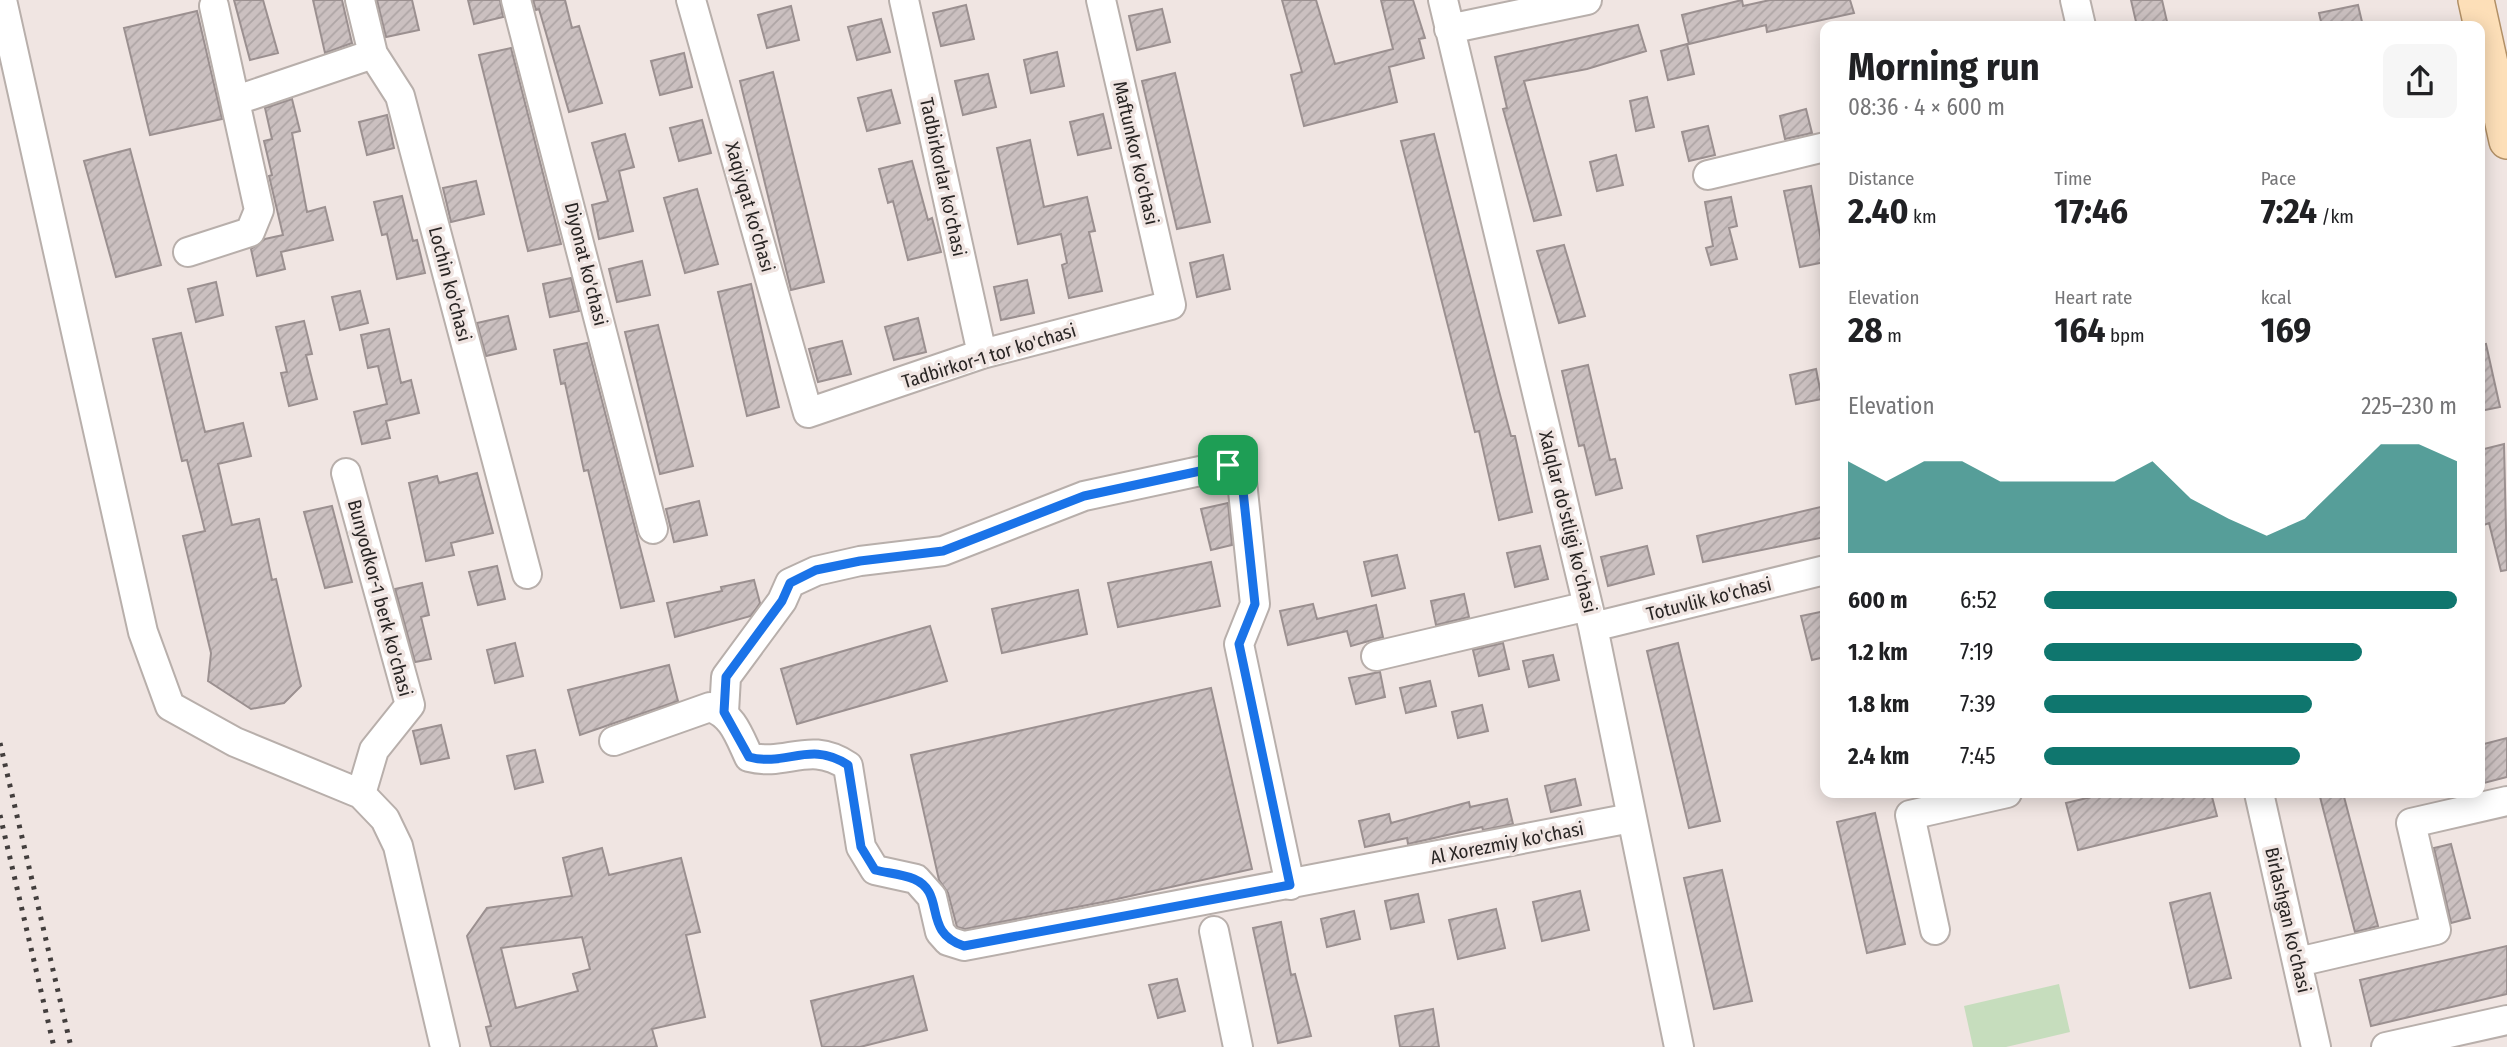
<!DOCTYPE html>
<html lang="en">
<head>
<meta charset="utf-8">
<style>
	:root { --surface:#fff; --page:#f6f6f6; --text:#202124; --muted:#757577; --accent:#0f766e }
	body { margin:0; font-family:"Fira Sans Condensed",sans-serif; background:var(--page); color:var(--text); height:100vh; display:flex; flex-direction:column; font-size:26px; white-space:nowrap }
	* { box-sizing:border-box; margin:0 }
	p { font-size:23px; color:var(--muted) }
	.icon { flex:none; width:38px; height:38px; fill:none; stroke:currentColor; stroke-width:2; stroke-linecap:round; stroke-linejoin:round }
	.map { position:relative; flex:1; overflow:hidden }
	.panel { position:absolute; left:1820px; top:21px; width:665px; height:777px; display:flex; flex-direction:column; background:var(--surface); border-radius:14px; box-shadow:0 4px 18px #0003 }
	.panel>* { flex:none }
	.pin { position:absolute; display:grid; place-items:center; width:60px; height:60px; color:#fff; margin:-30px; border-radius:14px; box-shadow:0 4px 10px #0006 }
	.round { display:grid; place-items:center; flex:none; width:74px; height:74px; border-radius:14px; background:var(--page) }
	.headline { display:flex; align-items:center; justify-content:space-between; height:119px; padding:0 28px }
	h1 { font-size:38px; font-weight:700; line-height:52px }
	.stats { display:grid; grid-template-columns:repeat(3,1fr); gap:10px; height:119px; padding:7px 28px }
	.stats div { display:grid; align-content:center }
	.stats b { font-size:35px; font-weight:700 }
	.stats small { font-size:19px; font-weight:400 }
	.stats p { font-size:19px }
	.chart { height:196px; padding:14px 28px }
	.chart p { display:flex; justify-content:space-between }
	.chart svg { width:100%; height:126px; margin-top:7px; fill:var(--accent); opacity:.7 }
	ul { padding:0 28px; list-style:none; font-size:23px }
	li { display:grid; grid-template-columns:112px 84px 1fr; align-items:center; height:52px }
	li i { height:18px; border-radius:9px; background:var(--accent) }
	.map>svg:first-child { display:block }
</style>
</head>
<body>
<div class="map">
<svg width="2507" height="1047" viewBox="0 0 2507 1047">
	<defs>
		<pattern id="building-hatch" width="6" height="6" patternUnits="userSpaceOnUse" patternTransform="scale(1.75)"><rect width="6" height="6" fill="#cbc0c0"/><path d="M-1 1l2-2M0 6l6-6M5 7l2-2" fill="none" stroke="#aea5a5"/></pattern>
	</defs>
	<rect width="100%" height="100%" fill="#f0e5e2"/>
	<path fill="#c6ddbd" d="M2059 984 2070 1032 2006 1047H1973L1964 1006Z"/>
	<path fill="url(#building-hatch)" stroke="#9b9090" stroke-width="2" fill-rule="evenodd" d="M234 0H263L278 53 250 60Z
		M313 0H342L352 43 325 53Z
		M377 0H412L419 30 386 37Z
		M468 0H500L503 17 474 24Z
		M533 0H565L572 28 579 26 602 103 569 112 539 9 536 10Z
		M1282 0H1316L1335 64 1393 49 1381 0H1413L1425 38 1419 39 1424 58 1389 67 1397 102 1304 126 1291 75 1302 72Z
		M1742 0 1743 6 1770 0H1850L1854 13 1767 32 1766 25 1689 44 1682 15Z
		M2131 0H2162L2168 26H2137Z
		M966 5 974 39 941 46 933 13Z
		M2358 5 2363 26H2322L2319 13Z
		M791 6 799 40 767 48 758 15Z
		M1162 9 1170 42 1137 50 1129 16Z
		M197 11 222 119 150 135 124 28Z
		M881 19 890 52 857 60 848 27Z
		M1638 25 1646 51 1587 69 1524 81 1561 215 1534 221 1503 109 1507 108 1495 57Z
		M1687 44 1694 74 1668 80 1661 51Z
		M511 48 561 244 528 251 479 55Z
		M1057 52 1064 86 1031 93 1024 60Z
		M684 53 692 87 660 95 651 61Z
		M773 72 824 282 791 290 740 81Z
		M1175 73 1210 222 1177 229 1142 81Z
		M988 74 996 107 963 115 955 81Z
		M891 90 900 123 867 131 858 98Z
		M1647 97 1654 127 1636 131 1630 101Z
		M292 99 300 131 292 133 307 212 325 207 333 240 281 252 285 269 257 276 251 249 265 239 283 235 269 176 272 175 264 141 272 139 265 108Z
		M1806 109 1812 133 1785 139 1780 116Z
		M1103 114 1111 148 1078 155 1070 122Z
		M387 115 394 148 367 155 359 122Z
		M702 120 711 153 679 161 670 128Z
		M1708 126 1715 155 1689 161 1682 132Z
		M625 134 634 167 619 171 633 231 599 239 592 205 608 201 592 143Z
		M1434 134 1499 391 1511 436H1515L1532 512 1499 520 1479 431 1475 432 1401 141Z
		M1030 140 1044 207 1087 197 1095 231 1089 232 1102 291 1069 298 1062 265 1067 263 1061 234 1018 244 997 148Z
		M130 149 161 265 116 277 84 161Z
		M1616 155 1623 185 1597 191 1590 162Z
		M912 161 928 220 932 218 941 252 908 260 893 201 888 203 879 169Z
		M476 181 484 214 451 222 443 188Z
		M1811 186 1825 262 1800 267 1784 191Z
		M697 189 718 264 685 273 664 198Z
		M402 196 413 241 417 240 425 273 397 279 387 234 382 235 374 202Z
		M1731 197 1737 226 1729 228 1737 259 1711 265 1706 248 1713 246 1705 202Z
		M1564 245 1585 316 1559 323 1537 251Z
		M1223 255 1230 289 1197 297 1190 263Z
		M642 261 650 295 617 302 609 269Z
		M571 278 579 311 550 317 543 284Z
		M1027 280 1034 313 1001 320 994 287Z
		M216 282 223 315 196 322 188 289Z
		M751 284 779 407 747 416 718 292Z
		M360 291 368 323 340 330 332 297Z
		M508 316 516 349 486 356 477 323Z
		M918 318 926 352 894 360 885 327Z
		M304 321 312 354 306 355 317 399 289 406 281 373 287 372 276 327Z
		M658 325 693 466 660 474 625 332Z
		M389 329 401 383 411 380 419 413 386 421 390 438 362 444 354 412 387 404 378 366 368 368 361 335Z
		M181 333 205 432 243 423 251 456 218 464 232 525 259 519 272 580 276 579 301 686 284 703 251 709 208 681 211 653 183 536 205 531 187 460 182 461 153 339Z
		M842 341 851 374 818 382 809 349Z
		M587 343 654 601 621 608 588 470 584 471 565 383 561 384 554 350Z
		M2486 344 2500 407 2480 411V345Z
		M1588 365 1610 460 1615 459 1622 488 1596 495 1584 445 1579 446 1562 371Z
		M1816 369 1822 399 1796 404 1790 375Z
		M2504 444 2507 570 2501 571 2489 523 2484 525 2480 505V450Z
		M477 473 493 533 451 543 454 555 426 561 409 483 437 476 439 483Z
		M699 501 707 535 674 542 666 509Z
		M1228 503 1232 545 1211 550 1201 509Z
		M332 506 352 582 325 588 304 512Z
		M1825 506V537L1703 562 1697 536Z
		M1540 546 1548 579 1515 587 1507 553Z
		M1647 546 1654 574 1608 586 1601 557Z
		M1397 555 1405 588 1372 596 1364 562Z
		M1211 562 1220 606 1118 627 1108 583Z
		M497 566 505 599 478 605 469 572Z
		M754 580 760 603 751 616 675 637 667 603 722 591 721 587Z
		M422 583 429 615 421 617 431 659 415 662 395 589Z
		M1078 590 1087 634 1002 653 992 609Z
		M1464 594 1469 617 1436 625 1431 601Z
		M1313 604 1317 619 1376 605 1383 637 1351 646 1347 631 1288 645 1280 611Z
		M1825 611V657L1812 660 1801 616Z
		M930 626 947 681 797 724 781 669Z
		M515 643 523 676 495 683 487 650Z
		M1503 643 1509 669 1479 676 1473 650Z
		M1678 643 1720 821 1689 828 1647 651Z
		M1553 655 1559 680 1529 687 1523 661Z
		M669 665 678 701 580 735 568 690Z
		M1380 672 1385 697 1356 704 1349 678Z
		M1430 681 1436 706 1406 713 1400 688Z
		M1211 688 1252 869 1108 901 965 929 957 927 948 893 939 880 911 755Z
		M1482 705 1488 731 1458 738 1452 712Z
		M441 725 449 758 421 764 413 731Z
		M2507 738V777L2480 784V745Z
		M535 750 543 782 515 789 507 756Z
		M1575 779 1581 805 1551 812 1545 786Z
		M2108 793H2211L2217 816 2078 850 2066 803Z
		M2319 793H2343L2378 926 2355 932Z
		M1507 799 1513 824 1483 830 1482 827 1408 844 1407 838 1365 847 1359 821 1389 814 1391 823 1469 802 1470 807Z
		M1875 813 1905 944 1867 953 1837 822Z
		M2451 844 2470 918 2451 923 2434 848Z
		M602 848 609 875 681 858 700 932 686 935 705 1017 652 1029 657 1047H491L486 1027 491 1026 467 936 487 908 572 896 563 858ZM582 937 590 969 573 974 578 991 516 1008 501 948Z
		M1722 870 1752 1001 1714 1009 1684 878Z
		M1580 891 1589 930 1542 941 1533 902Z
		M2210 893 2231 978 2190 988 2170 903Z
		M1418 894 1424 922 1391 929 1385 901Z
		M1496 909 1505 948 1458 959 1449 920Z
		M1354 911 1360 939 1327 947 1321 919Z
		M1281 922 1291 975 1295 974 1311 1036 1278 1043 1253 928Z
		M2507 946V994L2371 1026 2360 980Z
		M913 976 927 1030 860 1047H822L811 1001Z
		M1177 979 1185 1011 1158 1018 1149 985Z
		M1433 1009 1439 1047H1400L1395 1016Z"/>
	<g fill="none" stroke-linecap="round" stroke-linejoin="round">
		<g stroke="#b8afab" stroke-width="32">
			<path id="minor" d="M2 0 143 632 170 706 235 742 361 794 385 819 398 846 445 1047
				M360 0 373 54 400 96 527 574
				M516 0 653 529
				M691 0 808 413 982 354 1171 305 1101 0
				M904 0 982 354
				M1443 0 1593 627 1679 1047
				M2075 0 2081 26
				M1449 29 1587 0
				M237 100 373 54
				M1708 175 1825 147
				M188 252 250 232 259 210 214 6
				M346 473 410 705 374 750 361 794
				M1593 627 1825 570
				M1376 656 1588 606
				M724 712 726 677 782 601 790 583 816 571 860 561 943 551 1084 496 1228 465 1241 472 1255 604 1239 644 1290 885
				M614 741 710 707C733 715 739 736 749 757 787 767 809 740 848 766L861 847 875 870 916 879 932 897 940 932 948 941 964 946 1631 818
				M2259 793 2316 1047
				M1935 930 1910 815 2007 793
				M1214 931 1238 1047
				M2298 962 2436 930 2411 823 2507 801
				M2386 1047 2507 1020"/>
		</g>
		<g stroke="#b29066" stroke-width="38">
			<path id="major" d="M2476 0 2507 141"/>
		</g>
		<use href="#minor" stroke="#fff" stroke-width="28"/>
		<use href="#major" stroke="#fddfb8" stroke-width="35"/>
		<path stroke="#433e3d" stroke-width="5" stroke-dasharray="3.5 7" stroke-linecap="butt" d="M0 743 71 1047
			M0 815 54 1047"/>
	</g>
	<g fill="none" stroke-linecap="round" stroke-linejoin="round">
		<g stroke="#fff" stroke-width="14">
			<path id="route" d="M1228 465 1241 472 1255 604 1239 644 1290 885 964 946C921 932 947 893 914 879 902 874 887 873 875 870L861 847 848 765C810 740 787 767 749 757L724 712 726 677 782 601 790 583 816 570 860 561 943 551 1084 496Z"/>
		</g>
		<use href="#route" stroke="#1a73e8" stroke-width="9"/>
	</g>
	<g text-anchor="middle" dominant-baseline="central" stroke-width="7" stroke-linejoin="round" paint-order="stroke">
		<g font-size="19" fill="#2a2625" stroke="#f0e5e2">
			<text transform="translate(1136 153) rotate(77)">Maftunkor ko'chasi</text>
			<text transform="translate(943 177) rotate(78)">Tadbirkorlar ko'chasi</text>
			<text transform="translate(750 207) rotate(74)">Xaqiyqat ko'chasi</text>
			<text transform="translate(586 264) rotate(76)">Diyonat ko'chasi</text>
			<text transform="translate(450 284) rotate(75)">Lochin ko'chasi</text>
			<text transform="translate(989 356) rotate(-17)">Tadbirkor-1 tor ko'chasi</text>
			<text transform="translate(1568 522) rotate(76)">Xalqlar do'stligi ko'chasi</text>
			<text transform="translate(380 598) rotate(75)">Bunyodkor-1 berk ko'chasi</text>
			<text transform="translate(1709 599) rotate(-14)">Totuvlik ko'chasi</text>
			<text transform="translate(1507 843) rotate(-11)">Al Xorezmiy ko'chasi</text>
			<text transform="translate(2288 920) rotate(77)">Birlashgan ko'chasi</text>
		</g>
	</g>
</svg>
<div class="pin" style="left:1228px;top:465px;background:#1e9e55"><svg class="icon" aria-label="arrive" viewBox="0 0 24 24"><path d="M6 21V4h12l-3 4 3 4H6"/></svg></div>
<section class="panel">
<div class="headline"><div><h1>Morning run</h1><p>08:36 · 4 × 600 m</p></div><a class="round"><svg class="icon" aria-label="share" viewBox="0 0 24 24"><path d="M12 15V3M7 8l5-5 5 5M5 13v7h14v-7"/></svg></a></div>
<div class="stats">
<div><p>Distance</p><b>2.40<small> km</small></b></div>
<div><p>Time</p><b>17:46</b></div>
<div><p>Pace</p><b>7:24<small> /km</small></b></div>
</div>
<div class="stats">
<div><p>Elevation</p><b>28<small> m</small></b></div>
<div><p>Heart rate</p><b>164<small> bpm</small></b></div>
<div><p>kcal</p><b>169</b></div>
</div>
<div class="chart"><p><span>Elevation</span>225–230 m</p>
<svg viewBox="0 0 160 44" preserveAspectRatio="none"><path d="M0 44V12L10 19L20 12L30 12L40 19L50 19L60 19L70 19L80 12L90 25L100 32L110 38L120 32L130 19L140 6L150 6L160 12V44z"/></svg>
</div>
<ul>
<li><b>600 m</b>6:52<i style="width:100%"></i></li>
<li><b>1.2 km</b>7:19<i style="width:77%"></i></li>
<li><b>1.8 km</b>7:39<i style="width:65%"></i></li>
<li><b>2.4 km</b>7:45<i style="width:62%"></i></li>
</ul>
</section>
</div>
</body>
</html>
